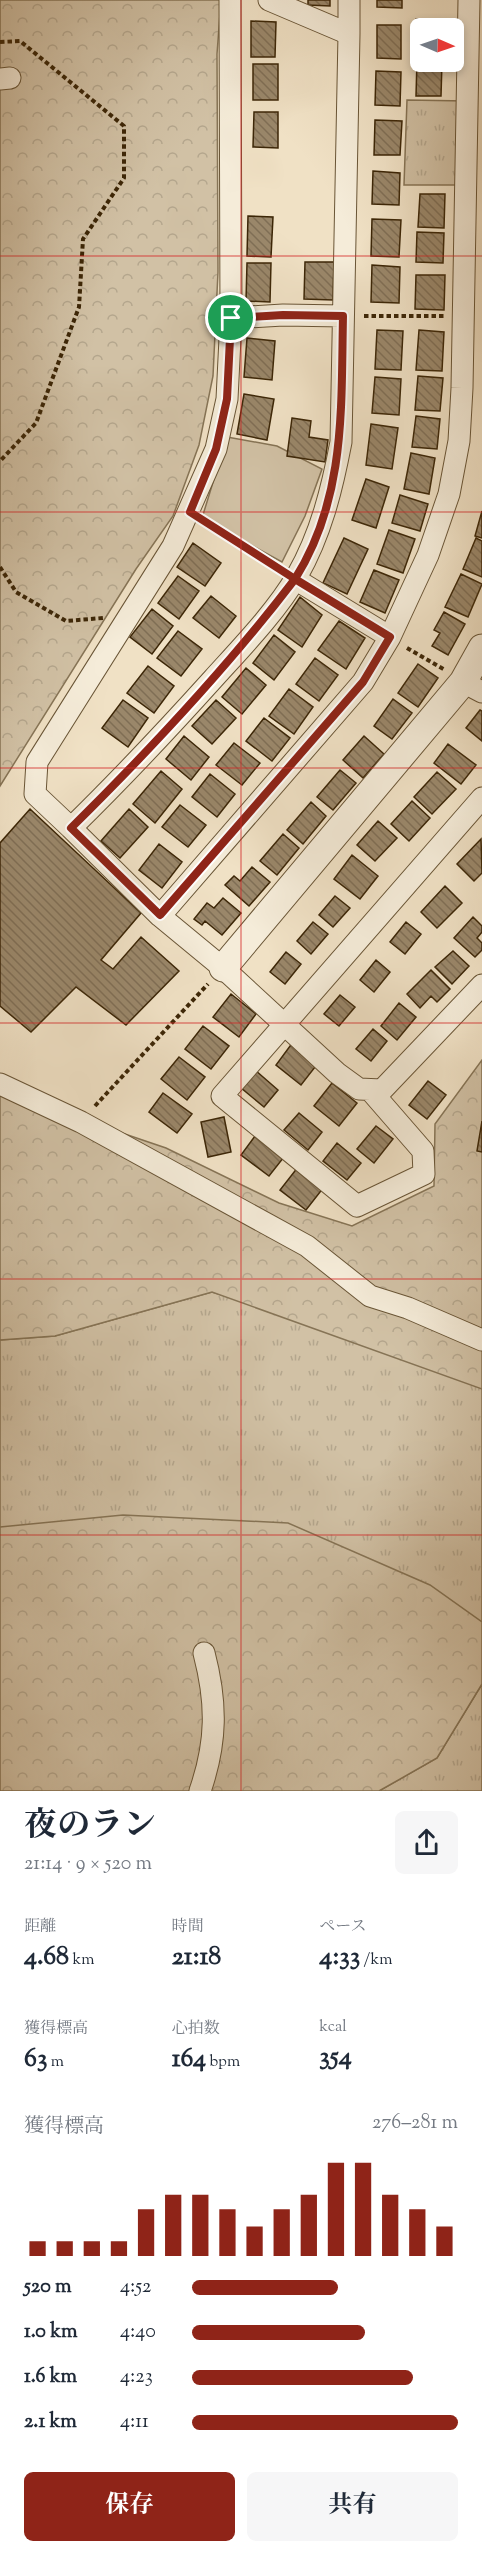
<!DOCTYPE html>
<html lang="ja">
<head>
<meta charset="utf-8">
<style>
	:root { --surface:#fff; --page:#f6f6f7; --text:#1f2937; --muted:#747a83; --accent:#8f2418 }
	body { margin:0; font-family:"Sorts Mill Goudy","Noto Serif JP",serif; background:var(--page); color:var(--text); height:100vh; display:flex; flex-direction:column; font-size:22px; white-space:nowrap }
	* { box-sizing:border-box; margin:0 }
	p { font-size:20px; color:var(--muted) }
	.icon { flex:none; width:33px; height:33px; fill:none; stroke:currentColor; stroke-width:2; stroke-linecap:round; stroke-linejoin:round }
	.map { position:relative; height:1791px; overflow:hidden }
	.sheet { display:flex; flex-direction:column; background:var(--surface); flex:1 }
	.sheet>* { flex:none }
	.needle { width:39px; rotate:92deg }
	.buttons { position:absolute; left:410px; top:18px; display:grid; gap:12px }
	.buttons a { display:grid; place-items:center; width:54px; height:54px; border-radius:9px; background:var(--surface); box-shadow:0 3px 9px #0003; font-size:30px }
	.pin { position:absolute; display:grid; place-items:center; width:51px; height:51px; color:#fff; margin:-26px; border:3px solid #fff; border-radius:50%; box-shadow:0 2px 6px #0007 }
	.round { display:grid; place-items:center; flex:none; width:63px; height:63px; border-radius:9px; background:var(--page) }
	.overview { display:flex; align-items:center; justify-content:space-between; height:102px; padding:0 24px }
	h1 { font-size:33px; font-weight:700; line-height:45px }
	.metrics { display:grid; grid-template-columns:repeat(3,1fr); gap:9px; height:102px; padding:6px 24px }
	.metrics div { display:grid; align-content:center }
	.metrics b { font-size:26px; font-weight:700 }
	.metrics small { font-size:16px; font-weight:400 }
	.metrics p { font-size:16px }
	.chart { height:168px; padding:12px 24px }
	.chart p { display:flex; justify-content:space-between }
	.chart svg { width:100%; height:108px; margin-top:6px; stroke:var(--accent); stroke-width:6 }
	.primary-button { display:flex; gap:12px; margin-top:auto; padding:12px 24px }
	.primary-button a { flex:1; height:69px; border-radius:9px; background:var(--accent); color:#fff; font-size:24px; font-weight:700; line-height:69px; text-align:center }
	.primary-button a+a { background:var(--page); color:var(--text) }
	ul { padding:0 24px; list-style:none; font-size:20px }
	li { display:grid; grid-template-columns:96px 72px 1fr; align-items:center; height:45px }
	li i { height:15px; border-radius:8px; background:var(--accent) }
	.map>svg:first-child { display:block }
</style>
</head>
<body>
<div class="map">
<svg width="482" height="1791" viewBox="0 0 482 1791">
	<defs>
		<pattern id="grass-tufts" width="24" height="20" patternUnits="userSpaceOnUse" patternTransform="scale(1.5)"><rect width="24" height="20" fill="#d1c1a5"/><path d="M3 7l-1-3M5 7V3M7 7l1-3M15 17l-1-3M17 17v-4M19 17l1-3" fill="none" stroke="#b4a68d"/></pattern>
		<pattern id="forest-crowns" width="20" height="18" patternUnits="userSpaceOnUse" patternTransform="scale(1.5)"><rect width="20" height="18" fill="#d1c1a5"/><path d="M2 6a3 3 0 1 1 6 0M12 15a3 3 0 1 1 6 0" fill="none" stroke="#b4a68d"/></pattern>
		<pattern id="building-back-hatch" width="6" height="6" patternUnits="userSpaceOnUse" patternTransform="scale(1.5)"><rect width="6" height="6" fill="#9a876a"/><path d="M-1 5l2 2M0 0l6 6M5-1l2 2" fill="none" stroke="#7f6e55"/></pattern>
	</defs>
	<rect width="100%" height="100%" fill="#f0e1c5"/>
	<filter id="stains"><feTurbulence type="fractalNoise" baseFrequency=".00333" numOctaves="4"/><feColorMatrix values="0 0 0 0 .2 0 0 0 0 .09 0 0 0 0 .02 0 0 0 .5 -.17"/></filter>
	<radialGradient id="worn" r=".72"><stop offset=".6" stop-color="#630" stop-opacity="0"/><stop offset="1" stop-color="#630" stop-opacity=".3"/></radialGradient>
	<path fill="url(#grass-tufts)" stroke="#867456" stroke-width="1.5" d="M407 100 466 101 464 185H404Z
		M212 1292 482 1372V1627L0 1533V1340L55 1336Z
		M482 1684V1791H379L437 1758Z"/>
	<path fill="url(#forest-crowns)" stroke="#867456" stroke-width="1.5" d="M0 0H221L217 54 218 272 213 376 199 445 173 516 136 569 0 786Z
		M482 1060V1389L212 1292 55 1336 0 1340V1082L54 1110 166 1148 279 1203 352 1226 434 1186 435 1124Z
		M123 1515 288 1523 430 1585 482 1622V1684L437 1758 379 1791H0V1527Z"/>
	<path fill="#d1c1a5" stroke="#867456" stroke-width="1.5" d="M227 437 277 446 322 469 305 516 282 562 202 518Z"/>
	<path fill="url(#building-back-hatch)" stroke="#3c2607" stroke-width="1.5" d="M308 0H330V6L308 5Z
		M377 0H402V8L377 7Z
		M416 19 441 20V28H420V55H416Z
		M251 21 276 22 275 57H251Z
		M377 25H401V59L377 58Z
		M417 60 442 62 441 96H416Z
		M253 64H278V100H253Z
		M376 71 401 72 400 106 375 105Z
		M254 112H278V148L253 147Z
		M375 120 402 121 400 155H374Z
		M373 171 400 173 399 205 372 204Z
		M420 194H445L444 228 418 227Z
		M248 216 273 217 271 257 247 256Z
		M372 219 401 220 399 257 371 256Z
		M417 232 444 233 443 263 416 262Z
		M305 262H334L333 300 304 299Z
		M247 263H271L270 302 246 301Z
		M372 265 400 267 399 303 371 302Z
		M416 275H445L444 310 415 309Z
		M377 330 403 331 401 370 375 369Z
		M419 330 444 332 442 371 416 370Z
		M247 338 275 341 272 380 244 377Z
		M418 376 443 378 440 411 415 410Z
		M375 377 401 379 399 415 372 413Z
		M244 394 274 399 267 440 237 434Z
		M416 416 440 419 437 449 412 447Z
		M292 418 311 421 309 437 328 440 325 462 287 456Z
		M371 424 398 428 392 469 366 465Z
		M411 453 435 458 429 494 404 489Z
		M366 479 389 487 376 528 352 520Z
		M400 495 428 504 420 531 392 523Z
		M482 511V538L475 536Z
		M389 530 415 539 403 573 377 564Z
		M344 538 368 549 347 594 323 583Z
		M476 538 482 541V577L463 569Z
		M193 543 221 563 205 586 177 567Z
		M374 570 399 580 385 613 360 602Z
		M461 574 482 584 468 617 445 607Z
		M178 576 199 591 179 619 158 603Z
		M211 596 236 616 219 638 193 618Z
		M300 597 322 615 302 647 278 630Z
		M152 609 173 626 152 654 130 637Z
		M444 612 465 624 448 655 432 646 440 633 434 630Z
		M339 621 365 638 346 669 318 650Z
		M178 631 202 649 181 676 157 658Z
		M274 635 295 652 274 680 253 663Z
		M315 658 338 675 319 701 296 684Z
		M418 664 438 678 418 707 398 693Z
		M148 666 174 686 154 713 127 693Z
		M246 668 266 685 242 714 222 697Z
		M289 689 313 707 294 734 269 716Z
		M393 699 412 713 392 739 374 726Z
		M123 700 148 718 128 747 102 728Z
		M216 700 236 718 212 744 192 726Z
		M480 710 482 711V741L466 728Z
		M264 718 290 738 272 761 246 741Z
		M184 736 209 757 191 780 166 759Z
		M364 736 384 754 363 778 343 760Z
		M234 743 260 763 242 785 216 765Z
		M448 744 476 765 461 784 434 763Z
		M340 770 356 783 333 810 317 797Z
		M161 771 182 789 155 823 133 804Z
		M437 772 456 789 432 814 414 797Z
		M210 774 235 794 217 817 192 797Z
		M412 801 430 818 409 841 391 824Z
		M311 802 326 816 303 844 287 830Z
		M180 805 206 825 188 847 162 827Z
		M30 809 141 913 101 960 113 969 141 937 179 971 126 1025 76 987 31 1032 0 1006V843Z
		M129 809 148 827 120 858 101 841Z
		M378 821 397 838 375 861 357 845Z
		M283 834 299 848 277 875 260 861Z
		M481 839 482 873 474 881 457 864Z
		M159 844 182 862 162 888 139 870Z
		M352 855 378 876 360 899 334 879Z
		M252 867 270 882 249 906 225 885 234 876 240 881Z
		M445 886 462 903 437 928 421 912Z
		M335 896 350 908 333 927 319 915Z
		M223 898 241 913 222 935 205 921 202 925 194 919 207 903 214 908Z
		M473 917 482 926V932L477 938 482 943V950L475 957 454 938Z
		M313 922 328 934 311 954 297 941Z
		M406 922 421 934 405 954 390 942Z
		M453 951 469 966 452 984 435 967Z
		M286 952 301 964 285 984 270 972Z
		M376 960 390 972 374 992 360 980Z
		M431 970 450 989 437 1002 431 996 420 1008 407 994Z
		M231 994 256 1014 239 1037 213 1017Z
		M340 995 355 1007 339 1026 324 1014Z
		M399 1003 416 1017 397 1040 381 1026Z
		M203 1026 229 1046 211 1069 185 1049Z
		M373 1029 387 1041 371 1061 356 1049Z
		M293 1042 319 1062 301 1085 276 1065Z
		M179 1057 205 1077 187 1100 161 1079Z
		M255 1070 278 1090 264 1107 241 1088Z
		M428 1081 446 1095 427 1119 409 1105Z
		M332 1083 357 1103 339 1126 314 1106Z
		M163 1093 192 1114 177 1133 149 1112Z
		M299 1113 322 1132 308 1150 284 1130Z
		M224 1117 231 1152 208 1157 201 1122Z
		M482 1121V1152L477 1151Z
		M376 1126 393 1139 374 1163 357 1149Z
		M255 1136 284 1157 269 1176 241 1155Z
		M337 1143 361 1163 347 1180 323 1161Z
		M298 1167 324 1187 306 1210 280 1190Z"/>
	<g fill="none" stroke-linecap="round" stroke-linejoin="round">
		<g stroke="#695536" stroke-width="23">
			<path id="minor" d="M269 0 349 34 341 442C332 489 321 534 297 576 276 612 241 648 213 679 167 730 120 780 71 828L160 916 223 968 337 1073 359 1089 382 1090 482 985
				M349 34V0
				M0 79 10 78
				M231 318 283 315 343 316
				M295 579 390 637
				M463 682 482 692
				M71 828 35 794 37 762 173 546 216 449 227 399 231 318 230 0
				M160 916 363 682 390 637 428 555 449 494 459 441 462 388 469 0
				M0 1084 81 1122 307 1246 370 1296 408 1308 482 1340
				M370 1090 423 1151 424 1174 357 1206 222 1096 482 798
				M200 1791C217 1742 217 1703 204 1653"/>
		</g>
		<g stroke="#695536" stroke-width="29">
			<path id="tertiary" d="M223 968 463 682 482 648"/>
		</g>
		<path stroke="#3c2607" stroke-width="4" stroke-dasharray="4.5 3" stroke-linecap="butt" d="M0 42 20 41 124 126V178L83 239 79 307 36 423 0 461
			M364 316H444
			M204 522 279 569
			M0 567 16 592 66 621 103 618
			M407 648 445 670
			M95 1106 208 984"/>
		<use href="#minor" stroke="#f5ecd9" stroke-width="21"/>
		<use href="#tertiary" stroke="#f5ecd9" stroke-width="27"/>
	</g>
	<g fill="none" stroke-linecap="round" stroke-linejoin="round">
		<g stroke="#fff" stroke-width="12">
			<path id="route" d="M231 318 227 399 216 449 190 512 295 579C227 668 151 749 71 828L160 915 363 682 390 637 295 579C346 498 341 408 343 316L283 315 231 318"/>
		</g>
		<use href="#route" stroke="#8f2418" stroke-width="8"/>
	</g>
	<path fill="none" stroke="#d62828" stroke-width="1.5" stroke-opacity="0.55" d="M241 0V1791M0 256H482M0 512H482M0 768H482M0 1023H482M0 1279H482M0 1535H482"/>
	<rect width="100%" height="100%" filter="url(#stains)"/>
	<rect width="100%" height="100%" fill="url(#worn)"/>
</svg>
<div class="buttons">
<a><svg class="needle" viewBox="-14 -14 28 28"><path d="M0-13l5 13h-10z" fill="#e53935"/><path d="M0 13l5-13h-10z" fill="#747a83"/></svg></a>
</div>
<div class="pin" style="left:231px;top:318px;background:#1e9e55"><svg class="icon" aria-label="arrive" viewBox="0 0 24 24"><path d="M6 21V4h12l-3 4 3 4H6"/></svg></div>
</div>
<section class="sheet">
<div class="overview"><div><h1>夜のラン</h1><p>21:14 · 9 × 520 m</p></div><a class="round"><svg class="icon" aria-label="share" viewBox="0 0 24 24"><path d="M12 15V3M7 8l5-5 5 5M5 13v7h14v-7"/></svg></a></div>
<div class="metrics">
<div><p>距離</p><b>4.68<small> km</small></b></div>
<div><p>時間</p><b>21:18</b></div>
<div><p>ペース</p><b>4:33<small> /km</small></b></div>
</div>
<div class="metrics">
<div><p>獲得標高</p><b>63<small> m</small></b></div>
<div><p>心拍数</p><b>164<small> bpm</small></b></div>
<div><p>kcal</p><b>354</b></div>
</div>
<div class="chart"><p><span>獲得標高</span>276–281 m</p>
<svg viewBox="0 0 160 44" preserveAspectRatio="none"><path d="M5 44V38M15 44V38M25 44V38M35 44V38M45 44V25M55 44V19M65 44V19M75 44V25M85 44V32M95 44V25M105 44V19M115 44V6M125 44V6M135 44V19M145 44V25M155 44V32"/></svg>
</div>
<ul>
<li><b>520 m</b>4:52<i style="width:55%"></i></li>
<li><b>1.0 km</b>4:40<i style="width:65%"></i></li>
<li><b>1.6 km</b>4:23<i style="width:83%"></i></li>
<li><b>2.1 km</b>4:11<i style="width:100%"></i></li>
</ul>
<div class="primary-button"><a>保存</a><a>共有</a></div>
</section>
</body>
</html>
